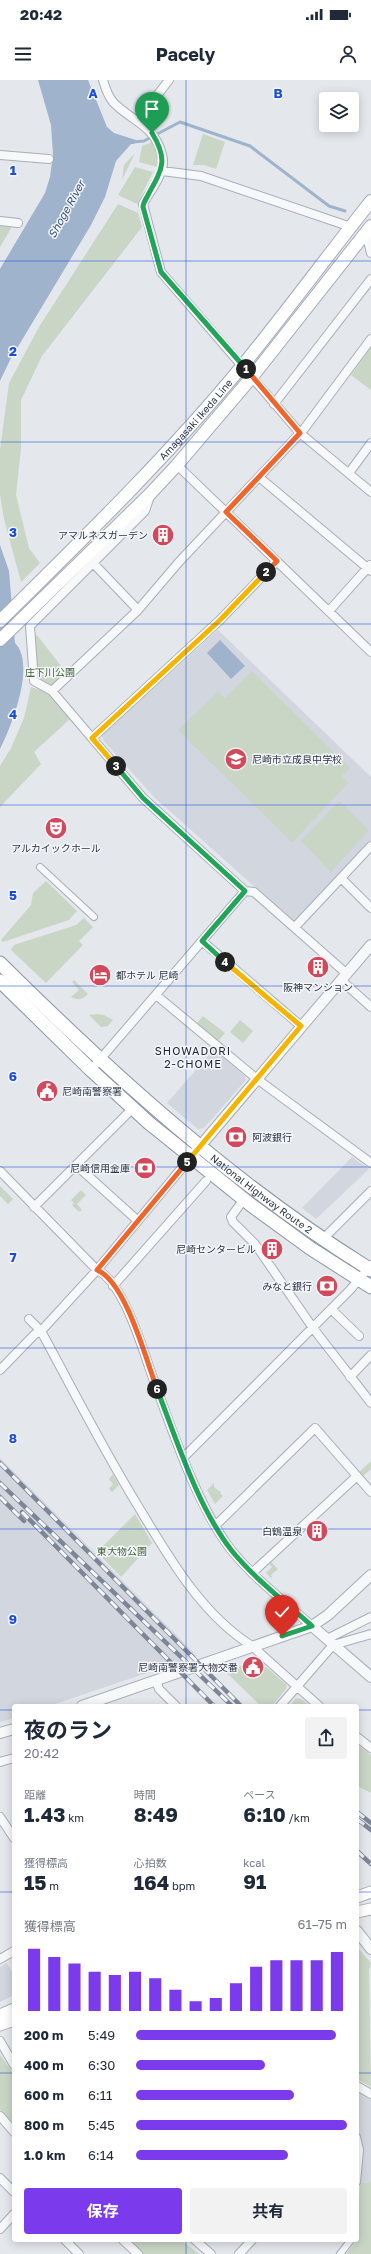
<!DOCTYPE html>
<html lang="ja">
<head>
<meta charset="utf-8">
<style>
	:root { --surface:#fff; --page:#f2f2f3; --text:#1f2937; --muted:#747a83; --accent:#7c3aed }
	body { margin:0; font-family:"Golos Text","Noto Sans JP",sans-serif; background:var(--page); color:var(--text); height:100vh; display:flex; flex-direction:column; font-size:15px; white-space:nowrap }
	* { box-sizing:border-box; margin:0 }
	p { font-size:13px; color:var(--muted) }
	.icon { flex:none; width:22px; height:22px; fill:none; stroke:currentColor; stroke-width:2; stroke-linecap:round; stroke-linejoin:round }
	.map { position:relative; flex:1; overflow:hidden }
	.drawer { position:absolute; left:12px; top:1624px; width:347px; height:538px; display:flex; flex-direction:column; background:var(--surface); border-radius:4px; box-shadow:0 2px 10px #0003 }
	.drawer>* { flex:none }
	.buttons { position:absolute; left:319px; top:12px; display:grid; gap:8px }
	.buttons a { display:grid; place-items:center; width:40px; height:40px; border-radius:4px; background:var(--surface); box-shadow:0 2px 10px #0003; font-size:20px }
	.pin { position:absolute; display:grid; place-items:center; width:34px; height:34px; color:#fff; margin:-41px -17px; border-radius:50% 50% 50% 0; rotate:-45deg; box-shadow:0 0 4px #0007 }
	.pin .icon { rotate:45deg }
	.km { position:absolute; width:20px; height:20px; margin:-10px; border-radius:50%; background:#222; color:#fff; font-size:11px; line-height:20px; text-align:center }
	.round { display:grid; place-items:center; flex:none; width:42px; height:42px; border-radius:4px; background:var(--page) }
	.headline { display:flex; align-items:center; justify-content:space-between; height:68px; padding:0 12px }
	h1 { font-size:22px; font-weight:700; line-height:30px }
	.figures { display:grid; grid-template-columns:repeat(3,1fr); gap:6px; height:68px; padding:4px 12px }
	.figures div { display:grid; align-content:center }
	.figures b { font-size:20px; font-weight:700 }
	.figures small { font-size:11px; font-weight:400 }
	.figures p { font-size:11px }
	.chart { height:112px; padding:8px 12px }
	.chart p { display:flex; justify-content:space-between }
	.chart svg { width:100%; height:72px; margin-top:4px; stroke:var(--accent); stroke-width:6 }
	.button { display:flex; gap:8px; margin-top:auto; padding:8px 12px }
	.button a { flex:1; height:46px; border-radius:4px; background:var(--accent); color:#fff; font-size:16px; font-weight:700; line-height:46px; text-align:center }
	.button a+a { background:var(--page); color:var(--text) }
	ul { padding:0 12px; list-style:none; font-size:13px }
	li { display:grid; grid-template-columns:64px 48px 1fr; align-items:center; height:30px }
	li i { height:10px; border-radius:5px; background:var(--accent) }
	.status { display:flex; justify-content:space-between; align-items:center; height:28px; padding:0 20px; background:var(--surface); direction:ltr }
	.status svg { height:11px; fill:currentColor }
	header { display:flex; justify-content:space-between; align-items:center; height:52px; padding:0 12px; background:var(--surface); font-size:18px; font-weight:700 }
	.map>svg:first-child { display:block }
</style>
</head>
<body>
<div class="status"><b>20:42</b><svg viewBox="0 0 49 12"><path d="M0 12V9h3v3zM5 12V6h3v6zM10 12V3h3v9zM15 12V0h3v12zM26 1h20v11H26zM47 4h2v5h-2z"/></svg></div>
<header><svg class="icon" aria-label="menu" viewBox="0 0 24 24"><path d="M4 6h16M4 12h16M4 18h16"/></svg>Pacely<svg class="icon" aria-label="person" viewBox="0 0 24 24"><circle cx="12" cy="8" r="4"/><path d="M4 21q1-7 8-7t8 7"/></svg></header>
<div class="map">
<svg width="371" height="2174" viewBox="0 0 371 2174">
	<rect width="100%" height="100%" fill="#e4e7ec"/>
	<path fill="#d2d6de" d="M218 550 371 697V761L298 840 293 841 154 717 103 660 102 655Z
		M214 969 245 996 246 1000 204 1048 198 1049 167 1023Z
		M352 1077 369 1089 316 1139 302 1128Z
		M0 1378 75 1453 197 1576 49 1626H14V1638L0 1642Z
		M7 1883 14 1896V1915L0 1922V1887Z
		M357 2011 371 2018V2102L360 2103 363 2071 357 2045Z"/>
	<path fill="#c9d6c5" d="M203 54 225 62 216 89 204 85H193Z
		M152 62 158 74 157 87 139 82 142 66Z
		M135 73 122 100 124 85Z
		M135 87 153 92 137 124 118 115Z
		M118 124 138 133 142 147 42 276 21 320V368L16 415 29 468 40 483 21 502 4 439 0 415V370L9 303 39 247Z
		M0 144 13 145 0 167Z
		M371 267V310L351 295Z
		M37 555 64 590 63 597 52 607 39 600 37 596 33 558Z
		M252 591 350 688 342 696 348 703 292 763 178 650 218 612 225 618Z
		M31 607 49 613 70 639 34 672 41 684 0 727V686L11 668 24 638Z
		M339 721 369 750 331 792 301 761Z
		M46 801 77 831 69 840 3 862 1 860 31 825 33 813Z
		M84 838 93 847 79 861 83 865 46 903 11 870 14 865 76 845Z
		M74 900 88 914C83 919 78 921 71 917L79 910 72 902Z
		M97 934 104 935 113 940 108 946 101 947 89 935Z
		M203 936 225 953 218 961 197 943Z
		M240 940 253 951 243 963 230 952Z
		M0 1106 13 1119 8 1124 0 1116Z
		M81 1110 86 1115 77 1124 82 1130 79 1132 72 1125 74 1123 71 1120Z
		M371 1381V1389L362 1397 358 1393Z
		M113 1394 119 1405 112 1412 109 1409 113 1404 109 1399Z
		M214 1403V1407L221 1412 220 1413 223 1416 215 1424 207 1410Z
		M135 1434 152 1463 121 1497 97 1472Z
		M271 1482 278 1489 271 1495 272 1499 266 1493 272 1487 269 1484Z
		M247 1584 250 1592 266 1587 287 1605 286 1609 272 1626H261L225 1591Z
		M296 1618 301 1619 310 1626H290Z
		M357 1664 371 1675V1713L357 1706Z
		M357 1867 371 1883 369 1890 371 2007 357 1999Z
		M0 1975 14 1994V2048L0 2029Z
		M371 2102V2174H346L357 2160 360 2103Z
		M128 2160H181L199 2174H143Z"/>
	<path fill="#9fb4cc" d="M38 0H88L107 47 114 53 136 60 134 64H131L116 81 105 117 91 145 10 280 0 301V189L45 113 50 97 53 75 51 45Z
		M0 465 9 491 15 563C36 584 12 645 0 669Z
		M220 560 245 586 231 599 207 573Z"/>
	<g fill="none" stroke-linecap="round" stroke-linejoin="round">
		<path stroke="#9fb4cc" stroke-width="3" d="M133 62 144 61 180 42 250 66 329 126 345 131"/>
		<g stroke="#a9aeb7" stroke-width="8">
			<path id="pedestrian" d="M40 787 94 837
				M357 2057 360 2070 357 2102
				M340 2174 351 2160"/>
		</g>
		<g stroke="#a9aeb7" stroke-width="10">
			<path id="minor" d="M103 0C105 7 108 16 113 22 130 40 153 45 161 71 163 78 164 82 162 89 159 101 149 113 143 124L161 192 300 353 371 412
				M138 40 169 0
				M0 75 49 79
				M162 91 201 96 351 147
				M0 141 18 143
				M366 153 371 173
				M274 324 371 199
				M177 385 371 572
				M349 393 371 363
				M259 397 371 491
				M150 416 145 431 30 546 34 601 52 611 143 718 245 811 254 812 347 894
				M93 483 138 530
				M329 531 370 485
				M52 611 138 530 179 482 304 349 371 259
				M92 658 220 540 277 481
				M341 798 371 828
				M295 847 371 766
				M202 861 301 946
				M341 900 371 927
				M156 915 257 999 371 1083
				M91 990 245 811
				M191 1077 97 1190 41 1251C73 1310 103 1369 138 1426 168 1476 201 1534 252 1566L319 1626
				M76 1085 137 1140
				M0 1091 97 1190C124 1202 143 1271 153 1298 172 1350 198 1428 232 1471 255 1499 285 1522 312 1546
				M244 1119 231 1137 233 1142 255 1164 313 1248 371 1323
				M34 1127 132 1029
				M323 1159 371 1111
				M113 1206 206 1101
				M331 1229 359 1256
				M0 1290 35 1254 41 1251 29 1239
				M350 1297 371 1275
				M183 1378 350 1210 371 1185
				M216 1445 315 1348 371 1412
				M252 1493 357 1396
				M327 1559 371 1537
				M156 1601 159 1609 176 1626
				M280 1626 333 1565 371 1554
				M357 1657 371 1668
				M0 1682 14 1678
				M0 1737 14 1758
				M0 1879 14 1871
				M0 1961 14 1985
				M357 2006 371 2014
				M0 2036 14 2052
				M0 2098 14 2112
				M0 2149 14 2134
				M65 2160 79 2174
				M123 2160 138 2174
				M195 2160 211 2174
				M239 2174 252 2160"/>
		</g>
		<g stroke="#a9aeb7" stroke-width="12">
			<path id="tertiary" d="M196 1071 371 865
				M312 1546 371 1597
				M82 1626 312 1546 328 1535 371 1495
				M0 1653 14 1649
				M357 1851 371 1869"/>
		</g>
		<g stroke="#a9aeb7" stroke-width="13">
			<path id="secondary" d="M357 1817 371 1812
				M357 1832 371 1829
				M0 1935 14 1929
				M0 1945 14 1940"/>
		</g>
		<g stroke="#a3abb8" stroke-width="14">
			<g id="primary">
				<path id="s1" d="M0 541C84 458 168 376 243 285 287 231 328 175 371 121"/>
				<path d="M0 560 150 414 177 385 252 297 371 146"/>
			</g>
		</g>
		<g stroke="#8b94a3" stroke-width="15">
			<g id="trunk">
				<path id="s2" d="M0 883C114 996 234 1105 371 1190"/>
				<path d="M0 901 91 990 149 1043 251 1125 310 1168 371 1207"/>
			</g>
		</g>
		<use href="#pedestrian" stroke="#f7f8fa" stroke-width="6"/>
		<use href="#minor" stroke="#f7f8fa" stroke-width="8"/>
		<use href="#tertiary" stroke="#f7f8fa" stroke-width="10"/>
		<use href="#secondary" stroke="#fff" stroke-width="11"/>
		<use href="#primary" stroke="#fff" stroke-width="12"/>
		<use href="#trunk" stroke="#fff" stroke-width="13"/>
		<g stroke="#7d8696" stroke-width="4.5">
			<path id="rail" d="M0 1383 241 1626
				M0 1403 232 1626
				M0 1417 24 1441
				M22 1432 214 1626
				M357 1732 371 1743
				M357 1739 371 1750
				M357 1771 371 1784"/>
		</g>
		<use href="#rail" stroke="#f4f6f9" stroke-width="3" stroke-dasharray="9" stroke-linecap="butt"/>
	</g>
	<g fill="none" stroke-linecap="round" stroke-linejoin="round">
		<g stroke="#fff" stroke-width="8">
			<path id="split-1" d="M152 53C168 79 163 88 149 113 147 118 143 122 143 127L161 192 246 289"/>
		</g>
		<g stroke="#fff" stroke-width="8">
			<path id="split-2" d="M246 289 300 353 226 432 277 481 266 492"/>
		</g>
		<g stroke="#fff" stroke-width="8">
			<path id="split-3" d="M116 686 92 658 220 540 266 492"/>
		</g>
		<g stroke="#fff" stroke-width="8">
			<path id="split-4" d="M116 686 143 718 245 811 202 861 225 882"/>
		</g>
		<g stroke="#fff" stroke-width="8">
			<path id="split-5" d="M187 1082 301 946 225 882"/>
		</g>
		<g stroke="#fff" stroke-width="8">
			<path id="split-6" d="M157 1309C146 1280 126 1202 97 1190L187 1082"/>
		</g>
		<g stroke="#fff" stroke-width="8">
			<path id="split-7" d="M157 1309C177 1361 198 1428 232 1471 255 1499 285 1522 312 1546L282 1556"/>
		</g>
		<use href="#split-1" stroke="#22a559" stroke-width="5"/>
		<use href="#split-2" stroke="#f0652b" stroke-width="5"/>
		<use href="#split-3" stroke="#f5b400" stroke-width="5"/>
		<use href="#split-4" stroke="#22a559" stroke-width="5"/>
		<use href="#split-5" stroke="#f5b400" stroke-width="5"/>
		<use href="#split-6" stroke="#f0652b" stroke-width="5"/>
		<use href="#split-7" stroke="#22a559" stroke-width="5"/>
	</g>
	<path fill="none" stroke="#1d4ed8" stroke-width="1" stroke-opacity="0.55" d="M186 0V1626M0 181H371M0 362H371M0 544H371M0 725H371M0 906H371M0 1087H371M0 1268H371M0 1449H371M0 1630H14M357 1630H371M0 1812H14M357 1812H371M0 1993H14M357 1993H371M186 2160V2174"/>
	<defs>
		<g id="building-disc" transform="scale(1.15)"><circle r="9.5" fill="#d1495b" stroke="#f4f6f9"/><path d="M-4-6H4V6H1V3H-1V6H-4ZM-2.5-4.3h1.7v1.8h-1.7ZM.8-4.3h1.7v1.8H.8ZM-2.5-1h1.7V.8h-1.7ZM.8-1h1.7V.8H.8Z" fill="#fff"/></g>
		<g id="school-disc" transform="scale(1.15)"><circle r="9.5" fill="#d1495b" stroke="#f4f6f9"/><path d="M0-5L7-2L0 1L-7-2ZM-4 1L0 2.5L4 1V4Q0 6-4 4Z" fill="#fff"/></g>
		<g id="theatre-disc" transform="scale(1.15)"><circle r="9.5" fill="#d1495b" stroke="#f4f6f9"/><path d="M-5-5.5Q0-4 5-5.5V0Q5 5 0 6Q-5 5-5 0ZM-3.3-2.5H-1v1.5H-3.3ZM1-2.5H3.3v1.5H1ZM-2.8 1Q0 5.5 2.8 1Z" fill="#fff"/></g>
		<g id="hotel-disc" transform="scale(1.15)"><circle r="9.5" fill="#d1495b" stroke="#f4f6f9"/><path d="M-6-4.5h1.5V1H6V5H4.5V3h-9V5H-6ZM-4 0a1.8 1.8 0 1 1 3.6 0ZM.5 0V-2.5h3Q6-2.5 6 0Z" fill="#fff"/></g>
		<g id="civic-disc" transform="scale(1.15)"><circle r="9.5" fill="#d1495b" stroke="#f4f6f9"/><path d="M-.6-6.5H3V-4.5H.6V-3L4-1V1h2V6H-6V1h2V-1L-.6-3ZM-1.2 2.5V6h2.4V2.5Z" fill="#fff"/></g>
		<g id="bank-disc" transform="scale(1.15)"><circle r="9.5" fill="#d1495b" stroke="#f4f6f9"/><path d="M-6-4H6V4H-6ZM0-2.3a2.3 2.3 0 1 0 0 4.6a2.3 2.3 0 1 0 0-4.6Z" fill="#fff"/></g>
	</defs>
	<g fill-rule="evenodd">
		<use href="#building-disc" x="163" y="455"/>
		<use href="#school-disc" x="236" y="679"/>
		<use href="#theatre-disc" x="56" y="748"/>
		<use href="#building-disc" x="318" y="887"/>
		<use href="#hotel-disc" x="100" y="895"/>
		<use href="#civic-disc" x="47" y="1011"/>
		<use href="#bank-disc" x="236" y="1057"/>
		<use href="#bank-disc" x="145" y="1088"/>
		<use href="#building-disc" x="272" y="1169"/>
		<use href="#bank-disc" x="327" y="1206"/>
		<use href="#building-disc" x="317" y="1451"/>
		<use href="#civic-disc" x="253" y="1587"/>
	</g>
	<g text-anchor="middle" dominant-baseline="central" stroke-width="3" stroke-linejoin="round" paint-order="stroke">
		<g font-size="10" fill="#2b3445" stroke="#f4f6f9">
			<text stroke="none"><textPath href="#s1" startOffset="281">Amagasaki Ikeda Line</textPath></text>
			<text stroke="none"><textPath href="#s2" startOffset="349">National Highway Route 2</textPath></text>
		</g>
		<g font-size="10" fill="#2b3445" stroke="#f4f6f9" text-anchor="end">
			<text x="148" y="455">アマルネスガーデン</text>
			<text x="252" y="679" text-anchor="start">尼崎市立成良中学校</text>
			<text x="56" y="768" text-anchor="middle">アルカイックホール</text>
			<text x="116" y="895" text-anchor="start">都ホテル 尼崎</text>
			<text x="318" y="907" text-anchor="middle">阪神マンション</text>
			<text x="62" y="1011" text-anchor="start">尼崎南警察署</text>
			<text x="252" y="1057" text-anchor="start">阿波銀行</text>
			<text x="130" y="1088">尼崎信用金庫</text>
			<text x="256" y="1169">尼崎センタービル</text>
			<text x="312" y="1206">みなと銀行</text>
			<text x="302" y="1451">白鶴温泉</text>
			<text x="238" y="1587">尼崎南警察署大物交番</text>
		</g>
		<g font-size="10" fill="#3f6138" stroke="#f4f6f9">
			<text x="50" y="592">庄下川公園</text>
			<text x="122" y="1471">東大物公園</text>
		</g>
		<g font-size="11" font-style="italic" fill="#34527a" stroke="#f4f6f9">
			<text transform="translate(66 129) rotate(-61)">Shoge River</text>
		</g>
		<g font-size="11" letter-spacing="1" fill="#1d2536" stroke="#f4f6f9">
			<text x="193" y="970">SHOWADORI<tspan x="193" dy="13">2-CHOME</tspan></text>
		</g>
	</g>
	<g font-size="13" text-anchor="middle" font-weight="bold" fill="#1d4ed8" stroke="#f4f6f9" stroke-width="3" stroke-linejoin="round" paint-order="stroke">
		<text x="93" y="18">A</text>
		<text x="278" y="18">B</text>
		<text x="13" y="95">1</text>
		<text x="13" y="276">2</text>
		<text x="13" y="457">3</text>
		<text x="13" y="639">4</text>
		<text x="13" y="820">5</text>
		<text x="13" y="1001">6</text>
		<text x="13" y="1182">7</text>
		<text x="13" y="1363">8</text>
		<text x="13" y="1544">9</text>
	</g>
</svg>
<div class="buttons">
<a><svg class="icon" aria-label="layers" viewBox="0 0 24 24"><path d="M12 4l9 5-9 5-9-5zM3 14l9 5 9-5"/></svg></a>
</div>
<div class="pin" style="left:152px;top:53px;background:#1e9e55"><svg class="icon" aria-label="arrive" viewBox="0 0 24 24"><path d="M6 21V4h12l-3 4 3 4H6"/></svg></div>
<div class="pin" style="left:282px;top:1556px;background:#d93025"><svg class="icon" aria-label="check" viewBox="0 0 24 24"><path d="M5 12l5 5 9-10"/></svg></div>
<b class="km" style="left:246px;top:289px">1</b>
<b class="km" style="left:266px;top:492px">2</b>
<b class="km" style="left:116px;top:686px">3</b>
<b class="km" style="left:225px;top:882px">4</b>
<b class="km" style="left:187px;top:1082px">5</b>
<b class="km" style="left:157px;top:1309px">6</b>
<section class="drawer">
<div class="headline"><div><h1>夜のラン</h1><p>20:42</p></div><a class="round"><svg class="icon" aria-label="share" viewBox="0 0 24 24"><path d="M12 15V3M7 8l5-5 5 5M5 13v7h14v-7"/></svg></a></div>
<div class="figures">
<div><p>距離</p><b>1.43<small> km</small></b></div>
<div><p>時間</p><b>8:49</b></div>
<div><p>ペース</p><b>6:10<small> /km</small></b></div>
</div>
<div class="figures">
<div><p>獲得標高</p><b>15<small> m</small></b></div>
<div><p>心拍数</p><b>164<small> bpm</small></b></div>
<div><p>kcal</p><b>91</b></div>
</div>
<div class="chart"><p><span>獲得標高</span>61–75 m</p>
<svg viewBox="0 0 160 44" preserveAspectRatio="none"><path d="M5 44V6M15 44V11M25 44V15M35 44V20M45 44V22M55 44V20M65 44V24M75 44V31M85 44V38M95 44V36M105 44V27M115 44V17M125 44V13M135 44V13M145 44V13M155 44V8"/></svg>
</div>
<ul>
<li><b>200 m</b>5:49<i style="width:95%"></i></li>
<li><b>400 m</b>6:30<i style="width:61%"></i></li>
<li><b>600 m</b>6:11<i style="width:75%"></i></li>
<li><b>800 m</b>5:45<i style="width:100%"></i></li>
<li><b>1.0 km</b>6:14<i style="width:72%"></i></li>
</ul>
<div class="button"><a>保存</a><a>共有</a></div>
</section>
</div>
</body>
</html>
